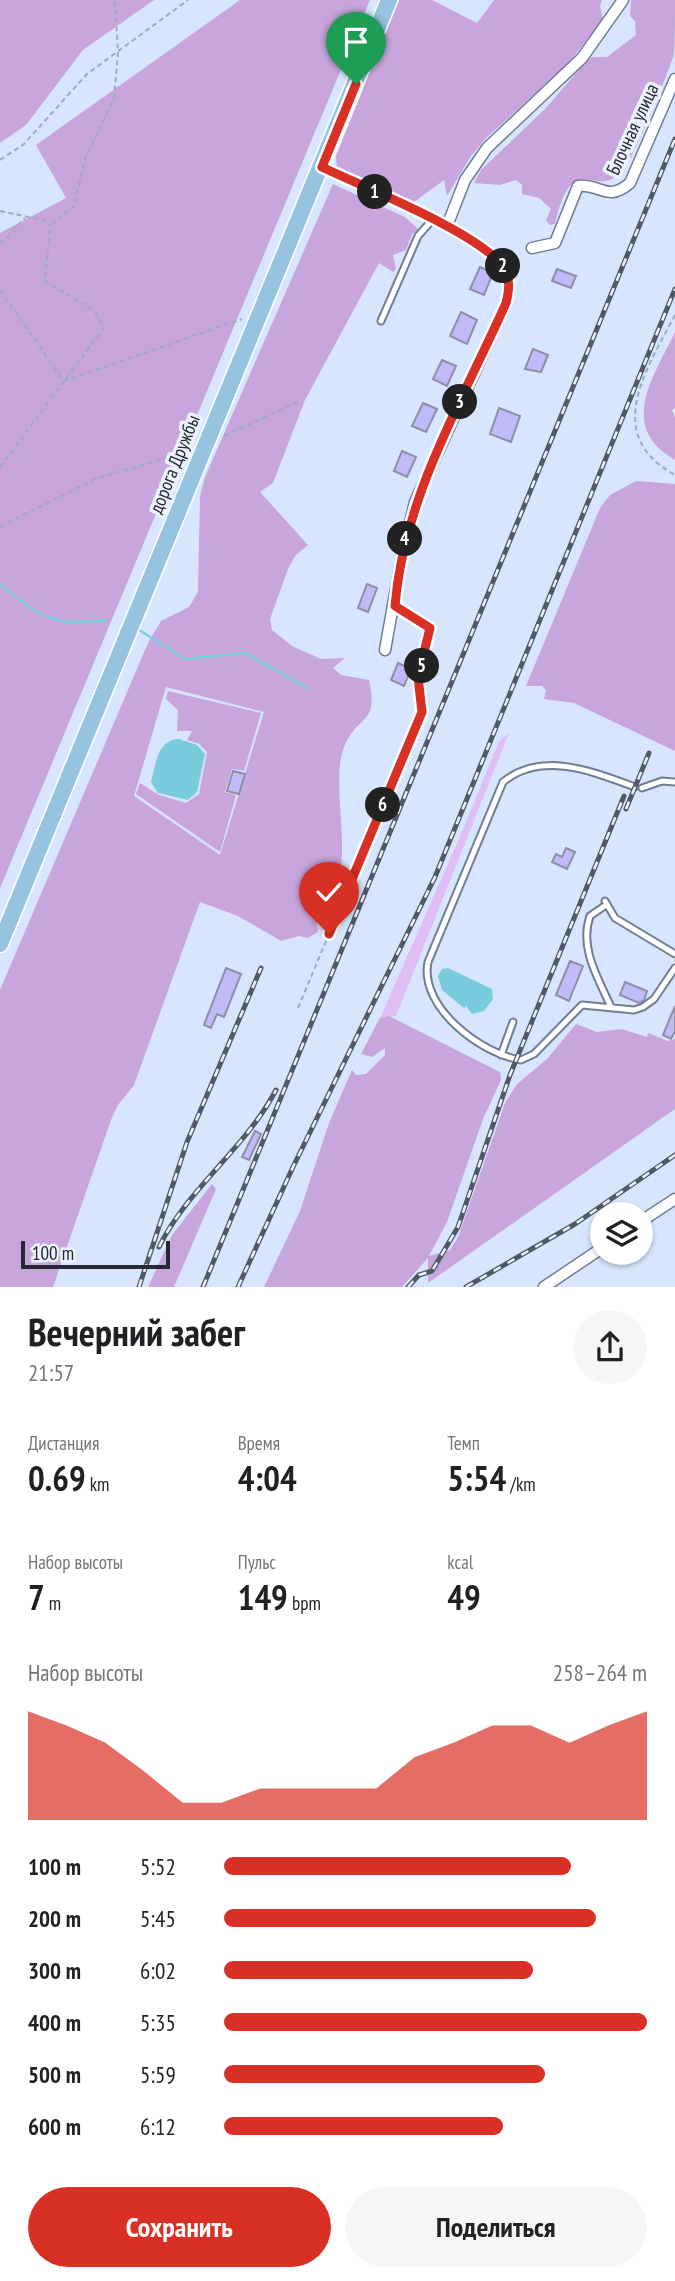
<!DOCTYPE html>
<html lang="ru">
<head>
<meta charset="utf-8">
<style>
	:root { --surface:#fff; --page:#f6f6f6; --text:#202124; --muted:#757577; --accent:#d93025 }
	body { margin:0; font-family:"PT Sans Narrow",sans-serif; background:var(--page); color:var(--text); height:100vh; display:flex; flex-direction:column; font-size:26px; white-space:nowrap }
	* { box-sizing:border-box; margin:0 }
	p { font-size:23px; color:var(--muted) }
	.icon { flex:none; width:38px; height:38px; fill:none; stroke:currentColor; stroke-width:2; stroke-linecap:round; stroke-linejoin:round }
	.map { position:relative; height:1287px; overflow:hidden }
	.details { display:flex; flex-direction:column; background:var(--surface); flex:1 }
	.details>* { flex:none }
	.tools { position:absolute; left:590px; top:1202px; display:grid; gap:14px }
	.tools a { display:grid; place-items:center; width:63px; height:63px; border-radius:50%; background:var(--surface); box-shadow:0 2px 5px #0004; font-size:35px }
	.scale { position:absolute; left:21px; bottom:18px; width:149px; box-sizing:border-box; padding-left:7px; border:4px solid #242933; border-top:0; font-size:19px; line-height:24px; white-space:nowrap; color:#242933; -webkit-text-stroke:5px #ecf2fc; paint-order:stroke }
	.pin { position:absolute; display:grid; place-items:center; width:60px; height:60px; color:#fff; margin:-72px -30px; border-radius:50% 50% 50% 0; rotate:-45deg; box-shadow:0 0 7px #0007 }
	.pin .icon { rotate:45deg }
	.km { position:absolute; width:35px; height:35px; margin:-18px; border-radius:50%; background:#222; color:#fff; font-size:19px; line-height:35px; text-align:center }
	.round { display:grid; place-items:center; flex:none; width:74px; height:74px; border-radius:37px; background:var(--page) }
	.headline { display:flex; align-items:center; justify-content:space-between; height:119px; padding:0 28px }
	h1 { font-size:38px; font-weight:800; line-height:52px }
	.figures { display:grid; grid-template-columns:repeat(3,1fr); gap:10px; height:119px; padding:7px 28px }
	.figures div { display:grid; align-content:center }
	.figures b { font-size:35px; font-weight:800 }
	.figures small { font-size:19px; font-weight:400 }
	.figures p { font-size:19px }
	.chart { height:196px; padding:14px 28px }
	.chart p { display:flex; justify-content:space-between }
	.chart svg { width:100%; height:126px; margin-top:7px; fill:var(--accent); opacity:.7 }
	.cta { display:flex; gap:14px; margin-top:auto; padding:14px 28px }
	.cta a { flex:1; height:80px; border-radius:42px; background:var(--accent); color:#fff; font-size:28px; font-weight:800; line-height:80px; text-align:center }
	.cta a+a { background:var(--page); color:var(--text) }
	ul { padding:0 28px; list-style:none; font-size:23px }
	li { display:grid; grid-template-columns:112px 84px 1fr; align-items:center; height:52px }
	li i { height:18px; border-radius:9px; background:var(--accent) }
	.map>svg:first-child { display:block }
</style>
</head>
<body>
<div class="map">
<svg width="675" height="1287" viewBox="0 0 675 1287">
	<rect width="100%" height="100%" fill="#d7e5fe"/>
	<path fill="#e0bef5" d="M509 733 396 1016 380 1018 462 832 499 741Z"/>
	<path fill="#c8a6dd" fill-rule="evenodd" d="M0 0H154L83 50 26 125 0 143Z
		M240 0H370L0 888V233L66 198 36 145Z
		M399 0H432L477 23 494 0H602L600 6 603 20 565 67 486 138 471 156 447 196 444 180 414 202 337 171 336 156Z
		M631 0H675C675 17 675 39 674 54 669 72 634 156 624 169 597 204 573 144 555 224L550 225 546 220 551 209 539 198 522 194V185L516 180 500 185 474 183 481 170 546 108 583 65 592 57H607L636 35 635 21 630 16Z
		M333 184 405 217 419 230 412 234 406 250 393 255 396 269 393 272 379 263 305 400 273 483 260 492 308 545 295 556 288 569 270 619 272 630 292 646 321 659 345 658 333 668 341 675 369 680C380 727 355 714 343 750 330 791 357 870 328 899 324 902 319 904 315 908L318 932 308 938 299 936 281 941 238 916 200 902 134 1085 118 1105 111 1120 53 1287H0V990L148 643 161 621 189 607 198 592 200 496 205 477ZM166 687 264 712 220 855 134 796Z
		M675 332V408L672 410 675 417V460C616 426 655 375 675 332Z
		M636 481 675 484V751L574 703 544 699 546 690 542 686H526L600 508 610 495Z
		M168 691 261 713 244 771 232 769 225 792 236 795 220 852 136 794 140 783 159 795 186 803 199 794 207 752 199 744 187 740 192 731H177L178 710 166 699Z
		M389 1016 500 1072 501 1080 483 1119 447 1222 429 1256 450 1250 458 1237 505 1103 517 1084 547 1059 576 1024 597 1032 622 1029 647 1037 648 1033 668 1041 675 1039V1109L428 1283V1258L402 1287H264L300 1211 329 1123 352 1070 356 1075 366 1074 385 1055V1048L372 1057 361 1054 380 1018Z
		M212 1184 216 1189 174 1287H148L172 1235Z"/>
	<path fill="#79ccde" d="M179 739 197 745 205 754 197 792 188 800 158 793 151 782C156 764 157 740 179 739Z
		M448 968 492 989 493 999 484 1011 472 1014 466 1006 464 1008 442 990 438 976 442 969Z"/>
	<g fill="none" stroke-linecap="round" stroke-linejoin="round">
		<path stroke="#79ccde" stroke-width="2.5" d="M0 584C42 618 51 626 107 620
			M136 628 185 659 245 653 309 689"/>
	</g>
	<path fill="#c0bbf8" stroke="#8f8ea7" stroke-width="2" d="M480 267 493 273 484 295 470 289Z
		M557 269 576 276 571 288 552 281Z
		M461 312 477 320 467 344 450 336Z
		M533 349 548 355 541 372 525 369Z
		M442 360 456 366 447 386 433 379Z
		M423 403 437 409 426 432 412 426Z
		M499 408 520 416 511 442 490 434Z
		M402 451 416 457 407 477 394 471Z
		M367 584 377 588 368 612 358 608Z
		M398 663 411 669 404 686 391 680Z
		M233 771 245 774 239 794 227 791Z
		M566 848 575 852 567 869 552 862 556 854 562 857Z
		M570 961 583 966 569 1001 556 995Z
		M226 968 241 974 224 1017 217 1014 211 1028 204 1025Z
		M625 982 647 991 644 1000 639 1003 620 995Z
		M675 1006V1031L671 1039 663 1035Z
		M255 1131 261 1134 249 1160 242 1157Z"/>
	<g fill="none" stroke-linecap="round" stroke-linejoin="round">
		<g stroke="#717d93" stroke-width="9">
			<path id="lane" d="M381 321 418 236 433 219
				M395 606 430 628 422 665
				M635 787C594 772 542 750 503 782L428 962C419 1007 481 1054 521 1060L534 1054 582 1005 634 1010 643 1007 654 999 675 968
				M642 788 662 781 675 782
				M605 901 615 918 675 954
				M606 905 590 916C579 948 598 978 611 1007
				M501 1055 513 1022"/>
		</g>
		<g stroke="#717d93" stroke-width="13">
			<path id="street" d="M322 167C363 187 480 233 503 267 511 278 509 291 506 304L415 502 401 561 385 650
				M447 226 465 180 487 148 582 58 623 0
				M532 248 555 243 578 186C600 183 607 203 630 183L675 79
				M640 1222 675 1199
				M544 1287 602 1248"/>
		</g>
		<g stroke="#fff" stroke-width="19">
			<path id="primary" d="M0 944 389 0"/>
		</g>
		<path stroke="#9fabbf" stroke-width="2" stroke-dasharray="5 3.5" stroke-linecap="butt" d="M0 160 24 144 87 74 188 0
			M0 211 43 220 49 225
			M51 225 74 206 85 159 114 98 118 53 115 0
			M0 244 25 218
			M0 290 64 381 242 319
			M675 315C646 370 602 435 675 475
			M224 436 298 402
			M0 467 104 328 94 310 45 281 50 226
			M0 527 95 479 190 451
			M298 1008 422 712 417 689 420 672"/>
		<use href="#lane" stroke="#fff" stroke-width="5"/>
		<use href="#street" stroke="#fff" stroke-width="10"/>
		<use href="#primary" stroke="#96c3df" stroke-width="16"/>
		<g stroke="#515866" stroke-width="5">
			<path id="rail" d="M626 809 649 753
				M159 1247C188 1188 245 1149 276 1090
				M139 1287 187 1142 261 968
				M203 1287 675 139
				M238 1287 293 1167 435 877 675 289
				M408 1287 419 1275 432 1271 458 1227 510 1075 624 796
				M466 1287 575 1224 675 1155"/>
		</g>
		<use href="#rail" stroke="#ecf2fc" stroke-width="2.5" stroke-dasharray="8" stroke-linecap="butt"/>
	</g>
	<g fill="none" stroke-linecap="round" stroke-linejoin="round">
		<g stroke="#fff" stroke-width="14">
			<path id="route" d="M329 934 422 712 418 677 430 628 395 606C404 496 462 402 506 303 509 291 511 278 503 267 480 233 363 187 322 167L356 84"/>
		</g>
		<use href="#route" stroke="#d93025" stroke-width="9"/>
	</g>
	<g text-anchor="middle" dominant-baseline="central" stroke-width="7" stroke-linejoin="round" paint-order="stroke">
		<g font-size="19" fill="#242933" stroke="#ecf2fc">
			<text transform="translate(632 129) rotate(-65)">Блочная улица</text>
			<text transform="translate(174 464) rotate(-68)">дорога Дружбы</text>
		</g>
	</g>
</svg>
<div class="tools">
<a><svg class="icon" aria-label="layers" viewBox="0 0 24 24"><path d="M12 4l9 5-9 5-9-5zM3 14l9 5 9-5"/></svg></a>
</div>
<div class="scale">100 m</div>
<div class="pin" style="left:356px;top:84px;background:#1e9e55"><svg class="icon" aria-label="arrive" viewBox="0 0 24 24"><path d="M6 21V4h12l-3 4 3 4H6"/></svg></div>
<div class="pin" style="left:329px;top:934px;background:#d93025"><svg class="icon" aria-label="check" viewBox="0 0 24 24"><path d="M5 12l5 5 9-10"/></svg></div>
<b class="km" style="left:375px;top:192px">1</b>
<b class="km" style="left:503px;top:266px">2</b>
<b class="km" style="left:460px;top:402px">3</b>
<b class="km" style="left:405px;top:539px">4</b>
<b class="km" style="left:422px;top:666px">5</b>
<b class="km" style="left:383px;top:805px">6</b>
</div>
<section class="details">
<div class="headline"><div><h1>Вечерний забег</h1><p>21:57</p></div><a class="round"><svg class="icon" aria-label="share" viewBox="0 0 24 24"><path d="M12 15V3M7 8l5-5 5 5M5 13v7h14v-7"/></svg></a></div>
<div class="figures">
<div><p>Дистанция</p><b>0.69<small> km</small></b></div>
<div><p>Время</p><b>4:04</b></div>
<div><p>Темп</p><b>5:54<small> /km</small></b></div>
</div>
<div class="figures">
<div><p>Набор высоты</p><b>7<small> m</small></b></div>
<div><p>Пульс</p><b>149<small> bpm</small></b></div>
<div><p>kcal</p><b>49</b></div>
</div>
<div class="chart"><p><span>Набор высоты</span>258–264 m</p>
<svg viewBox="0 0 160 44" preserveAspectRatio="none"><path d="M0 44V6L10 11L20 17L30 27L40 38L50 38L60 33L70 33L80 33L90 33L100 22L110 17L120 11L130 11L140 17L150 11L160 6V44z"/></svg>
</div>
<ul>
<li><b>100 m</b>5:52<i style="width:82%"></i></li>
<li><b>200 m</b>5:45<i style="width:88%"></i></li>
<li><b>300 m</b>6:02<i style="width:73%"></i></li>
<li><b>400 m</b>5:35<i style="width:100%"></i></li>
<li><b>500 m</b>5:59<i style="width:76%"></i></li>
<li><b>600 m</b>6:12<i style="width:66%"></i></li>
</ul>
<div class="cta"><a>Сохранить</a><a>Поделиться</a></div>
</section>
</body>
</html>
